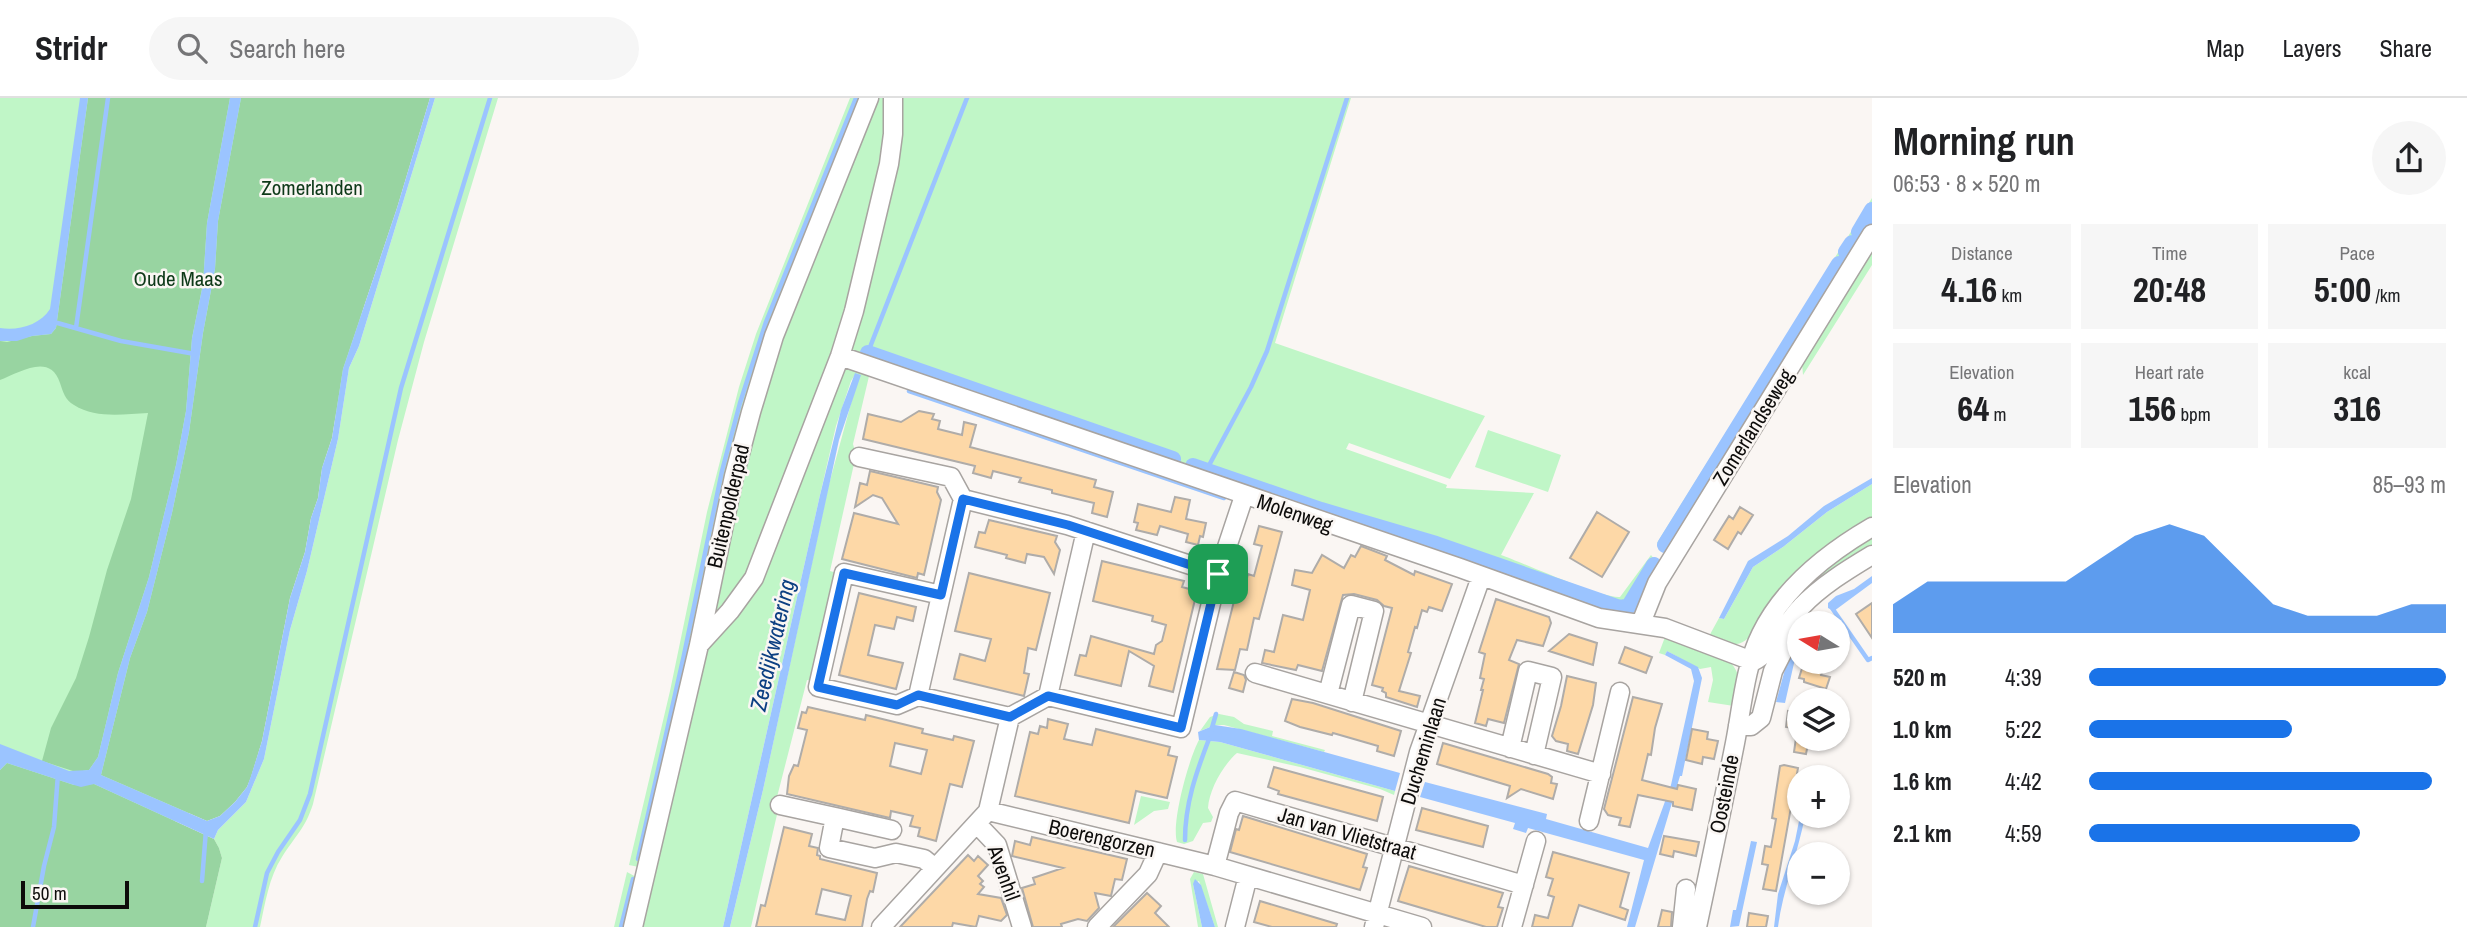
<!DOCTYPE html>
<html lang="en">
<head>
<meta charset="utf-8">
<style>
	:root { --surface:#fff; --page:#f6f6f6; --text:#202124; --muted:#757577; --line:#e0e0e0; --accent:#1a73e8 }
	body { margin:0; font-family:"Archivo Narrow",sans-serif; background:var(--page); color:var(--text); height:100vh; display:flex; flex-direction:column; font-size:26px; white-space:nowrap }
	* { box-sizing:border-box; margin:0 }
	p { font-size:23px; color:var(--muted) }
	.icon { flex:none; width:38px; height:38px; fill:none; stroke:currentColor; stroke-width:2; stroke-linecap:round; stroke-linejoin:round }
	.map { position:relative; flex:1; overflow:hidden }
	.sheet { display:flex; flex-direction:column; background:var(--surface); width:595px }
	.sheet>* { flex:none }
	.needle { width:46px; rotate:281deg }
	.controls { position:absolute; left:1787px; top:513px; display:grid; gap:14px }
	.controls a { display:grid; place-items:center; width:63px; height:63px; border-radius:50%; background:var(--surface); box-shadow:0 2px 5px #0004; font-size:35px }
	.scale { position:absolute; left:21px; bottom:18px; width:108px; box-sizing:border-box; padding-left:7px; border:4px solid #0d0c0b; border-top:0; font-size:19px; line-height:24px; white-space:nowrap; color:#0d0c0b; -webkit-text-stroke:5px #faf6f3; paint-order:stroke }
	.pin { position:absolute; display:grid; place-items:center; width:60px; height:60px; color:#fff; margin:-30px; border-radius:14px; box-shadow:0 4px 10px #0006 }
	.round { display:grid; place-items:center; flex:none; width:74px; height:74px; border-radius:37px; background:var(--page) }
	.summary { display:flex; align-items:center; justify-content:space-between; height:119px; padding:0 21px }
	h1 { font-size:38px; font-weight:700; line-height:52px }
	.figures { display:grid; grid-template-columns:repeat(3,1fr); gap:10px; height:119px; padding:7px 21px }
	.figures div { display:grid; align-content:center; border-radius:0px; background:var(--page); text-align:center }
	.figures b { font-size:35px; font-weight:700 }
	.figures small { font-size:19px; font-weight:400 }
	.figures p { font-size:19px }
	.chart { height:196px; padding:14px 21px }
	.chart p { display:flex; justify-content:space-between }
	.chart svg { width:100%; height:126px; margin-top:7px; fill:var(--accent); opacity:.7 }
	ul { padding:0 21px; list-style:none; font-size:23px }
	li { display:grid; grid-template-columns:112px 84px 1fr; align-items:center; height:52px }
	li i { height:18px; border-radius:9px; background:var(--accent) }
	header { display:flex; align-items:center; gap:42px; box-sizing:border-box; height:98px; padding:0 35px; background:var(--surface); border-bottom:2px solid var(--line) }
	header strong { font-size:33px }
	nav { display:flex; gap:38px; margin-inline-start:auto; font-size:24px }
	.search { width:490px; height:63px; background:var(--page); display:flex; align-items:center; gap:18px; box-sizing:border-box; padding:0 24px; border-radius:38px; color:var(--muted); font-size:26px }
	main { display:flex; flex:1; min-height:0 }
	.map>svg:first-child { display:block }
</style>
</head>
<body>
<header>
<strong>Stridr</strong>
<div class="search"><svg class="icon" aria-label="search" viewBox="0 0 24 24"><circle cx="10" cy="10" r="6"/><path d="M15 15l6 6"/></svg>Search here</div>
<nav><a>Map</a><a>Layers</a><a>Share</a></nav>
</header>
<main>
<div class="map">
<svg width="1872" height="829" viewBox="0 0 1872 829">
	<rect width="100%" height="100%" fill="#faf6f3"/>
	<path fill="#c0f6c7" d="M0 0H417L242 683 0 829Z
		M435 0H498L424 244 398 342 313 706C305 731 295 738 282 759 269 779 265 806 260 829H206L222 760 219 750 214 741 218 732 246 704 264 661 290 532 307 473 338 341 349 270 359 248Z
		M850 0H865L782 208 695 533 690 538 692 545 639 769 629 767 670 593 707 414 739 289 756 236Z
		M872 0H889L890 27 846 226 747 482 705 529 764 283Z
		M898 0H1351L1275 245 1485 318 1450 381 1349 345 1346 351 1447 387 1446 390 1534 395 1501 457C1524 465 1602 501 1620 499L1651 457 1661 470 1638 510 1635 513 1630 510 1627 515 1605 508 1602 514 854 254 851 246Z
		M1872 100V129L1670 452 1657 445Z
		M1872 143V167L1803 277 1802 265Z
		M843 269 870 274 853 346 856 357 830 473 837 475 813 583 807 582 776 703 779 708 751 829H730L763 692 828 390 853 298 856 275 851 283 836 328 820 397 723 829H635L697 563 724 525Z
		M1488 332 1561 357 1548 394 1475 369Z
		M1872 386V421L1758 529C1741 552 1733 548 1708 540L1719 520 1724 521 1753 469 1783 449 1827 414Z
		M1872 434V452L1764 543C1791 494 1829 467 1872 434Z
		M1665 539 1729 563C1744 578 1738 590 1734 608L1708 604 1713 582 1711 569 1700 571 1667 553 1665 557 1659 555Z
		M1219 616 1234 619 1244 626 1273 633 1272 638 1325 652 1324 654 1224 627H1215L1200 633 1210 619Z
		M1199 642 1220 644 1395 693 1394 697 1380 691 1300 669 1237 655C1223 667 1209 692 1208 710L1213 719 1211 724 1203 725 1193 743 1184 746 1177 744C1171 725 1189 660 1199 642Z
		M1141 698 1170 704 1168 711 1154 713 1134 727Z
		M627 774 638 780 628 829H614Z
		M1194 774 1203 776 1218 829H1215L1199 783 1193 786 1202 829H1198L1190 781Z"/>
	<path fill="#98d4a1" d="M88 0H230L207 125 203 186 192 240 186 313 176 367 149 479 118 575 98 659 89 672 76 674 42 663 51 630 76 580 89 539 107 472 131 401 148 315C124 316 96 321 74 307 65 302 63 294 60 285 50 254 19 275 0 282V243L7 244 32 238 51 236 56 230Z
		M241 0H430L397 110 343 271 332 340 322 370 318 400 311 420 305 454 290 500 262 643 251 679 247 689 235 704 220 718 207 723 101 677 130 560 147 514 172 415 189 334 203 235 215 171 218 123Z
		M7 665 74 687 94 686 214 741 219 750 222 760 206 829H0V672Z"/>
	<path fill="#9bc4ff" d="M80 0H88L56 230 51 236 32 238 17 243H0V230C18 233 40 227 50 211Z
		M230 0H241L218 123 215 171 203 235 189 334 172 415 147 514 130 560 101 677 207 723 220 718 235 704 247 689 251 678 262 643 290 500 305 454 311 420 318 400 322 370 332 340 343 271 397 110 430 0H435L359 248 349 270 338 341 307 473 290 532 264 661 246 704 218 732 214 741 94 686 81 689 74 687 7 665 0 672V646L69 673 89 672 98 659 118 575 149 479 176 367 186 313 192 240 203 186 207 125Z
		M855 275 861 277 839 342 763 692 730 829H723L820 397 841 312Z
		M1872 380V386L1827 414 1783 449 1753 469 1724 521 1719 520 1748 463 1788 438 1824 408Z
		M1872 478V485L1834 513 1828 510V505L1836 498 1854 491Z
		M1799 543 1785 605 1776 604 1787 564Z
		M1667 553 1698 569 1702 580 1682 678H1680L1635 829H1627L1644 762 1528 730 1526 735 1513 731 1515 725 1420 699 1425 684 1547 716 1546 721 1648 750 1671 687 1694 583 1691 571 1665 557Z
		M1215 627 1241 631 1400 675 1395 693 1220 644 1199 642 1198 634Z
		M1800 718H1805C1798 755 1783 791 1778 829H1774L1778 796 1795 743Z
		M1751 743 1757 744 1739 828 1730 829 1733 812H1736Z
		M1195 781 1201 787 1215 829H1202L1193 786Z"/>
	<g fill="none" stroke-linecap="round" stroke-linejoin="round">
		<path stroke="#9bc4ff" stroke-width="4.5" d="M54 224 121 243 195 256
			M76 230 108 0
			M865 262 967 0
			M909 293 1224 400
			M1206 373 1251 289 1267 253 1347 0
			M1832 510 1868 562 1872 560
			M1211 633 1216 616
			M1185 742C1185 706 1196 675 1209 641
			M638 761 684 557 722 373 740 305 766 224 856 0
			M202 783 206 732
			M33 829 44 768 54 729 58 676
			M255 829 267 775 278 754 300 722 310 696 401 290 490 0
			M621 829 633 781"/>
		<path stroke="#9bc4ff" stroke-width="16" d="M1859 134 1872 112
			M1846 154 1852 145
			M868 255 1173 361
			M1193 368 1321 412 1436 446 1620 510 1629 508 1654 467
			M1665 447 1839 166"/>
	</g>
	<path fill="#fdd8a7" stroke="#afaca9" stroke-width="2" fill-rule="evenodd" d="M919 313 934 316 932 321 940 323 938 331 962 337 964 324 976 327 970 349 1096 382 1094 389 1113 394 1107 419 1092 415 1094 405 1052 395V392L1019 384 1021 380 993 373 991 380 973 375 975 368 863 341 868 316 901 324Z
		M870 373 938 389 937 394 941 402 924 477 918 475 917 480 842 461 854 415 898 426 882 400 873 397 855 409 860 385 867 387Z
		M1175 399 1190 402 1186 421 1206 425 1203 439 1200 438 1198 447 1186 444 1188 436 1160 428 1157 437 1136 432 1138 425 1134 424 1138 406 1171 414Z
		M1740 409 1753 417 1741 436 1738 434 1728 451 1714 442 1729 418 1733 421Z
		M1597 414 1629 434 1602 479 1570 460Z
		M989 422 1057 438 1055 444 1060 452 1054 476 1044 459 1027 456 1025 465 1006 460 1007 457 975 449 979 434 985 435Z
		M1259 428 1282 434 1259 521 1254 520 1247 552 1240 551 1235 572 1217 571 1240 479 1247 480 1248 476 1254 478 1262 448 1254 446Z
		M1361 448 1387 458 1385 462 1414 477 1415 473 1452 486 1442 513 1429 509 1427 514 1422 512 1417 530 1415 529 1408 554 1411 555 1399 593 1420 598 1417 609 1386 599V595L1382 593 1383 590 1372 587 1392 510 1384 508 1377 502 1354 496 1343 497 1322 573 1298 567 1296 572 1262 565 1265 552 1274 554 1283 517 1303 522 1310 492 1292 487 1295 472 1312 475 1322 457 1344 470 1351 457 1355 459Z
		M1102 463 1184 483 1182 489 1197 493 1173 594 1149 588 1154 568 1129 553 1121 588 1075 577 1080 557 1086 558 1091 538 1154 556 1156 547 1162 543 1166 527 1152 523 1153 518 1093 503Z
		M969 475 1050 495 1036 552 1028 550 1024 575 1029 576 1024 598 954 581 960 556 985 563 991 541 955 533Z
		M859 495 916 509 913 523 897 519 894 531 875 527 868 557 903 565 896 591 839 577Z
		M1496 501 1549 519 1551 525 1543 548 1517 542 1509 562 1519 566 1504 625 1488 621 1486 628 1475 625 1483 592H1481L1484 581 1480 580 1485 556 1479 554Z
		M1872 505V540L1856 516Z
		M1569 536 1597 545 1593 567 1549 553Z
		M1625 549 1652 559 1646 575 1619 565Z
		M1804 564 1824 567 1821 577 1830 579 1826 591 1804 584V581L1799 580Z
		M1234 574 1244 577 1246 582 1243 594 1229 590Z
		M1567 578 1596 585 1593 607 1578 656 1567 653 1568 646 1556 643 1552 638 1561 608Z
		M1633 599 1662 606 1655 630 1651 657 1648 656 1642 682 1677 691 1678 687 1696 691 1692 712 1673 708V704L1638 697 1630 729 1619 727 1621 720 1608 717 1604 711Z
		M1292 601 1313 605 1401 633 1394 658 1377 653 1378 648 1333 635 1332 637 1300 629 1285 623Z
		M808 609 865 622 866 617 923 631 922 635 953 642 954 638 974 643 962 689 950 686 936 743 918 738 920 730 910 728 913 718 891 713 890 720 787 696 789 678 794 667 798 668 807 632 798 630 802 614 806 615ZM895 645 927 652 921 676 890 668Z
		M1788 613 1799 615V631L1786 629Z
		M1048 621 1068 626 1064 641 1092 647 1096 631 1170 649 1168 657 1177 659 1167 700 1136 693 1129 725 1015 698 1030 634 1038 636 1040 628 1047 630Z
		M1692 631 1708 634 1707 641 1718 643 1714 661 1703 659 1702 666 1686 662Z
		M1796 640H1809L1806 656 1794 654Z
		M1443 645 1548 676 1552 679 1551 685 1557 686 1553 701 1521 691 1507 700 1510 688 1437 666Z
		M1784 667 1798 670 1776 793 1763 791 1768 767 1762 766 1765 748 1771 749 1776 721 1772 720 1780 668Z
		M1274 669 1383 699 1377 723 1278 696 1279 693 1268 689Z
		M1422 710 1488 728 1483 749 1416 732Z
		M1243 718 1367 756 1363 769 1367 770 1360 792 1230 754 1236 731 1239 732Z
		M784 729 812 736 809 748 818 750 817 757 820 758V761L877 775 873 794 870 793 867 801 862 829H756L761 807 765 808ZM822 791 851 798 845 822 816 816Z
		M1664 738 1699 744 1696 758 1674 753 1673 759 1660 756Z
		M1032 739 1127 761 1122 782 1115 781 1111 798 1095 795 1099 810 1087 823 1078 821 1061 826 1062 829H1033L1022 790 1035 786 1033 780 1063 770 1012 758 1015 743 1030 747Z
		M1553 754 1629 775 1620 809 1628 812 1625 822 1579 807 1572 829H1532L1535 817 1548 820 1554 799 1548 797 1553 781 1546 779Z
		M968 757 974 763 978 758 988 767 978 778 983 783 980 786 984 789 978 796 1001 800 1007 817 1001 823 979 818 976 829 953 825 952 829H900Z
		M1409 768 1503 795 1498 809 1503 810 1497 829H1486L1398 803Z
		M1147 795 1161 808 1155 815 1169 829H1113Z
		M1260 803 1337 826 1336 829H1272L1254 824Z
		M1662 812 1672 814 1671 829H1658Z
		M1749 815 1768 818 1766 829H1747Z"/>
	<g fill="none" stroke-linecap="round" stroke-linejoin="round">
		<g stroke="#a8a4a1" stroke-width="21">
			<path id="minor" d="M840 258 1460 470 1599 520 1665 530 1752 563
				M859 359 951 379 963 401 1067 427 1218 476
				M941 497 844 475 818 589 897 607 918 598 1010 619
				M1641 525 1657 485 1872 136
				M699 547 730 513 754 480 840 258 854 213 889 66 893 36V0
				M1754 563C1770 556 1787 523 1801 509 1821 488 1847 472 1872 457
				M1255 575 1601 676
				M1328 596 1351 507 1374 513 1352 604
				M918 598 963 401
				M1048 598 1181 630 1218 476 1244 398
				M1738 627 1751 628 1761 620 1773 573 1795 530
				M1510 650 1528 573 1552 579 1534 657
				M780 707 835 719 829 750 875 760 896 755 924 761 935 770
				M988 713 1215 768 1422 829
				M835 719 892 732
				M1589 723 1620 594
				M977 726 997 747 1022 829
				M1215 768 1229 715 1235 703 1524 787
				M633 829 699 547 734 378 751 314 774 238 869 0
				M881 829 988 713 1010 619 1048 598 1086 433
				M1097 829 1148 776 1158 754
				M1235 829 1248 778
				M1374 829 1419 654 1481 479
				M1512 829 1536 743
				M1682 829 1686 791
				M1697 829C1710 768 1723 706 1735 645 1742 609 1745 568 1761 536 1784 489 1829 454 1872 429"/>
		</g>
		<use href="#minor" stroke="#fff" stroke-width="18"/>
	</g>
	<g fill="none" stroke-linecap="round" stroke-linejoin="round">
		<g stroke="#fff" stroke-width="14">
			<path id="route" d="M963 401 1068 427 1218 476 1181 630 1048 598 1010 619 918 597 897 607 818 589 844 475 941 497Z"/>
		</g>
		<use href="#route" stroke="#1a73e8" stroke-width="9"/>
	</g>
	<g text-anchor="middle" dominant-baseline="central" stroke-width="5" stroke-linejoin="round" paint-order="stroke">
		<g font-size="21" fill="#0d3918" stroke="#faf6f3">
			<text x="312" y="89">Zomerlanden</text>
			<text x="178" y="180">Oude Maas</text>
		</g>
		<g font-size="21" fill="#0d0c0b" stroke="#faf6f3">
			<text transform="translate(1753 329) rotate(-58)">Zomerlandseweg</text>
			<text transform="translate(728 408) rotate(-77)">Buitenpolderpad</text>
			<text transform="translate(1295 415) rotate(19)">Molenweg</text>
			<text transform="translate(1423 653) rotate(-73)">Ducheminlaan</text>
			<text transform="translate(1724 696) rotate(-79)">Oosteinde</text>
			<text transform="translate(1347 735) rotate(16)">Jan van Vlietstraat</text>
			<text transform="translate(1102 740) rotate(13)">Boerengorzen</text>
			<text transform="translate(1004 775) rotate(70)">Avenhil</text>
		</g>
		<g font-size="23" font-style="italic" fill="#0c3f82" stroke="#faf6f3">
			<text transform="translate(772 547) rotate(-77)">Zeedijkwatering</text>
		</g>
	</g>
</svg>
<div class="controls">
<a><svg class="needle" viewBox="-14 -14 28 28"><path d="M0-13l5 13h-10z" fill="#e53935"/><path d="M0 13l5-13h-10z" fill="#757577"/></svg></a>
<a><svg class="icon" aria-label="layers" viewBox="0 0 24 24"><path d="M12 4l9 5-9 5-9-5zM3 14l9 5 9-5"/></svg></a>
<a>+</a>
<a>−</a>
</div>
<div class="scale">50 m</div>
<div class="pin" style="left:1218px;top:476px;background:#1e9e55"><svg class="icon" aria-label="arrive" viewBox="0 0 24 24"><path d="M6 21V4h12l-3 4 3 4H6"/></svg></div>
</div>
<section class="sheet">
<div class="summary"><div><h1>Morning run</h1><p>06:53 · 8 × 520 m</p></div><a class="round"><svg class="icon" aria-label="share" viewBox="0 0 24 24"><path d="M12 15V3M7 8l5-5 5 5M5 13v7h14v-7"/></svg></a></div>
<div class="figures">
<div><p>Distance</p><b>4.16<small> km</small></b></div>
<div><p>Time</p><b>20:48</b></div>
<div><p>Pace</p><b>5:00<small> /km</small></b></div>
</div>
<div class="figures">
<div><p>Elevation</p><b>64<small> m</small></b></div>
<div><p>Heart rate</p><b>156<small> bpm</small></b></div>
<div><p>kcal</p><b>316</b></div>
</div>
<div class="chart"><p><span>Elevation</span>85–93 m</p>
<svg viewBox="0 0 160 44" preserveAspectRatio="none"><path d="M0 44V34L10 26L20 26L30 26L40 26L50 26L60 18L70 10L80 6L90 10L100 22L110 34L120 38L130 38L140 38L150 34L160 34V44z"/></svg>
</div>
<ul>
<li><b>520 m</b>4:39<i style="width:100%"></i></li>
<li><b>1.0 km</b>5:22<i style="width:57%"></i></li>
<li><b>1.6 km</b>4:42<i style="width:96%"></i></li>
<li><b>2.1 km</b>4:59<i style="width:76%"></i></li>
</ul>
</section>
</main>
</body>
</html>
